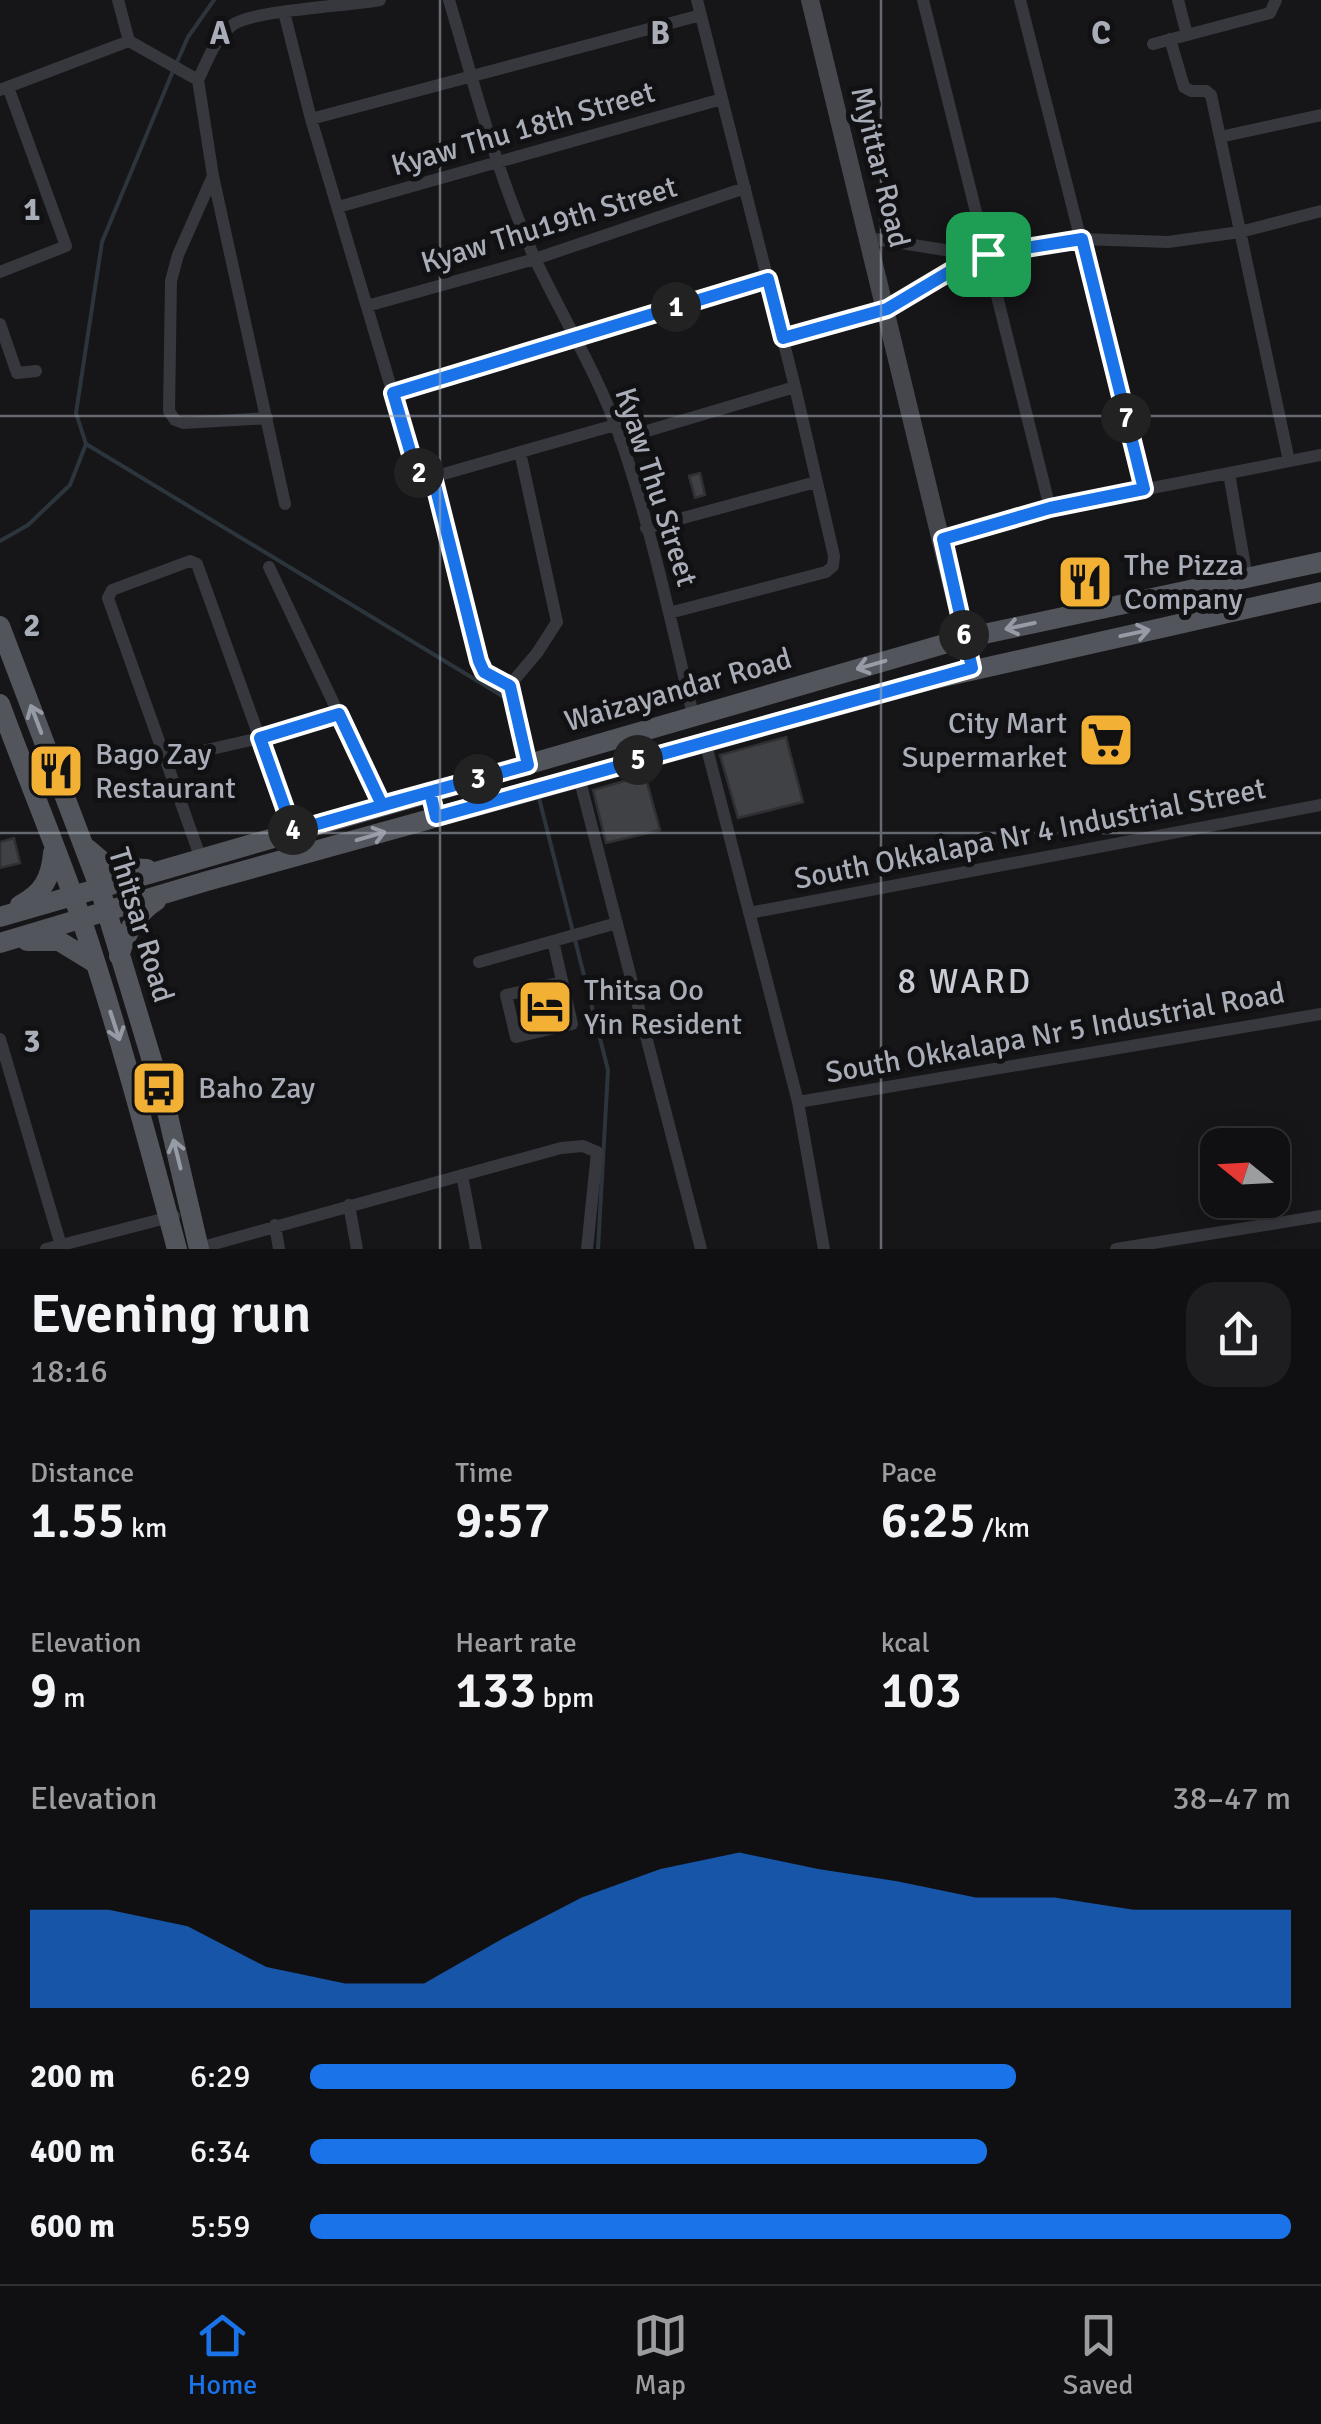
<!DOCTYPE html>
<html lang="en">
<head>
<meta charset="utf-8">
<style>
	:root { --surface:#101012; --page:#1e1e20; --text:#f1f3f6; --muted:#9c9d9f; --line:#303032; --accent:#1a73e8 }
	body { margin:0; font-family:Signika,sans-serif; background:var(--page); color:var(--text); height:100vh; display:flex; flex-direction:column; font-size:38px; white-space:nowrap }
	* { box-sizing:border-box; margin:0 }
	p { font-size:32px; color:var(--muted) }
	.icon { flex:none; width:55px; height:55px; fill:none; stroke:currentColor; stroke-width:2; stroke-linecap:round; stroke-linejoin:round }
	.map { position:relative; height:1249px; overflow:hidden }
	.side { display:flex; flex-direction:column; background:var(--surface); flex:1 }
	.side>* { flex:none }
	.needle { width:65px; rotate:288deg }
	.tools { position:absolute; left:1200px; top:1128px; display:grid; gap:20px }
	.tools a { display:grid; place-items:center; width:90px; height:90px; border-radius:20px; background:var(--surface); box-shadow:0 5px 25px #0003,0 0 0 2px var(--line); font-size:50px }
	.pin { position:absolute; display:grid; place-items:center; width:85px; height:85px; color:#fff; margin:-42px; border-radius:20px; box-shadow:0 5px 15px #0006 }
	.km { position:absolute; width:50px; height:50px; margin:-25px; border-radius:50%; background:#222; color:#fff; font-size:28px; line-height:50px; text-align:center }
	.round { display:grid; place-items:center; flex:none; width:105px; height:105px; border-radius:30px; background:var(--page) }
	.summary { display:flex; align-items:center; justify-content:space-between; height:170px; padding:0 30px }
	h1 { font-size:55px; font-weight:600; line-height:75px }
	.stats { display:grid; grid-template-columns:repeat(3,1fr); gap:15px; height:170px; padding:10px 30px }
	.stats div { display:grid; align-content:center }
	.stats b { font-size:50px; font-weight:600 }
	.stats small { font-size:28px; font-weight:400 }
	.stats p { font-size:28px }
	.chart { height:280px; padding:20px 30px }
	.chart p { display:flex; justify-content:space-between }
	.chart svg { width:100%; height:180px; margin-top:10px; fill:var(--accent); opacity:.7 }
	ul { padding:0 30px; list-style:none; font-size:32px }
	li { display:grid; grid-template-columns:160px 120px 1fr; align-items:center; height:75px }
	li i { height:25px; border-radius:12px; background:var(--accent) }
	.dock { display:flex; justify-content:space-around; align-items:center; height:140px; border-top:2px solid var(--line); background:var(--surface); font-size:28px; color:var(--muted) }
	.dock a { display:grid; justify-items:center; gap:5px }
	.dock .active { color:var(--accent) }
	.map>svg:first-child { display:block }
</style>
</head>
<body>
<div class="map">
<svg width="1321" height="1249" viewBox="0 0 1321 1249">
	<rect width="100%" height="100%" fill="#161618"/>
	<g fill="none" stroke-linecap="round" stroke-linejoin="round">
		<path stroke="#2c353c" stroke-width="4" d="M177 62 188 37 214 0
			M86 444 509 700
			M0 541 28 525 70 485 86 444 76 413 102 242 173 71
			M539 798 608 1070 598 1249"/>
	</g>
	<path fill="#404145" stroke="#303034" stroke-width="2.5" d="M700 473 705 495 695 498 689 476Z
		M786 737 803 802 738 818 720 755Z
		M645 775 660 830 606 843 593 790Z
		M14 838 20 863 0 868V842Z"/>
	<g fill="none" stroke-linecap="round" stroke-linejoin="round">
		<path stroke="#37383d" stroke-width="12" d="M118 0 129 41 198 80 213 176 285 504
			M449 0C475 87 497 175 535 259 563 318 598 374 620 437 651 527 671 622 693 715
			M923 0 1050 508
			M1020 0 1144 489
			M1178 0 1187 35
			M284 12 311 119 415 468 420 474 433 477
			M1170 39 1184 87 1191 91H1206L1211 95 1289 461
			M1153 44 1270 13 1276 0
			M198 80C207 62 214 40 231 26 249 10 350 6 380 0
			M0 90 129 41
			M311 119 701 15
			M1220 137 1321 115
			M213 176 178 255 171 281 169 411 175 420 183 423 267 418
			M338 207 722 99
			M869 238 976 255 1082 239 1168 242 1240 232 1321 211
			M0 272 66 246 8 87
			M367 306 535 259 745 188
			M0 324 17 373 36 371
			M783 338 887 309 976 255
			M393 393 768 279
			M620 439 795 387
			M520 452 557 622 537 653 510 685 528 765
			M1229 473 1247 578
			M433 477 479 661 484 672 510 685
			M433 477 615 425
			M646 528 816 482
			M943 539 1050 508 1321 455
			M269 567 382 805
			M669 613 826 572 833 566 834 556 795 387 697 0
			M705 741 798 1102 824 1249
			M167 759 260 738 339 714
			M579 777 701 1249
			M201 859 108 598 112 590 190 561 197 564 293 831
			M749 913 1321 805
			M553 941 572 1024 516 1037 506 995 562 982
			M479 962 617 923
			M0 1039 62 1249
			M798 1102 1321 1014
			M462 1175 476 1249
			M349 1205 357 1249
			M275 1225 279 1249
			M199 1248 561 1148 583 1146 597 1152 587 1249
			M46 1249 174 1216
			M1116 1249 1321 1216"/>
		<path stroke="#45474d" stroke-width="18" d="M810 0 972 669"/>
		<path stroke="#53555c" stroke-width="20" d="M0 626 100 889 166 1107 199 1249
			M0 704C26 775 56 846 81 918 118 1028 147 1138 177 1249
			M88 849 109 867 147 869
			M20 905C43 893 51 878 53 853
			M0 917 965 638 1321 562
			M27 941H59L95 963
			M0 943 207 881 930 680 1321 592
			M119 956C126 934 136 913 156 901"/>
	</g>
	<defs><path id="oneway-shaft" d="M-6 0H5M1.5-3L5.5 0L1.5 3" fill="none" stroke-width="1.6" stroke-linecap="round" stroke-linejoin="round" transform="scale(2.5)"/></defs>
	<g stroke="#979ba6">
		<use href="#oneway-shaft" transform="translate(1020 626) rotate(168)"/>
		<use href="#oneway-shaft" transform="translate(1135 633) rotate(-12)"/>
		<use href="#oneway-shaft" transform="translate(871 665) rotate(164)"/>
		<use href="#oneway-shaft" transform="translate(36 719) rotate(-111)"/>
		<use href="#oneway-shaft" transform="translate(371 836) rotate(-16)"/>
		<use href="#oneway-shaft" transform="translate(115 1026) rotate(72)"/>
		<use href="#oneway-shaft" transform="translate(177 1154) rotate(-104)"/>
	</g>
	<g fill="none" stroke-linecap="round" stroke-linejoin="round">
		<g stroke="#fff" stroke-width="20">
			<path id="route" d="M988 254 976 256 887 309 783 338 768 279 393 393 415 468 420 474 433 477 479 661 484 672 510 686 528 765 382 805 339 714 260 738 293 831 430 792 436 817 972 668 943 539 1050 508 1144 489 1082 239 988 254"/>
		</g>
		<use href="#route" stroke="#1a73e8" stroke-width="12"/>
	</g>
	<path fill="none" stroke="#a8adb8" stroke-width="2.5" stroke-opacity="0.55" d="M440 0V1249M881 0V1249M0 416H1321M0 833H1321"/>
	<defs>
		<g id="restaurant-square" transform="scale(2.875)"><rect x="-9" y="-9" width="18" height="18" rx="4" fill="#f2b134" stroke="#111113"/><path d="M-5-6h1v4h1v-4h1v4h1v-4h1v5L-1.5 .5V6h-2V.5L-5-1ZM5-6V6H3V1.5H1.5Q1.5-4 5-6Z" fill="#111"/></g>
		<g id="supermarket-square" transform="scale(2.875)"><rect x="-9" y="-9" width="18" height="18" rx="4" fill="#f2b134" stroke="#111113"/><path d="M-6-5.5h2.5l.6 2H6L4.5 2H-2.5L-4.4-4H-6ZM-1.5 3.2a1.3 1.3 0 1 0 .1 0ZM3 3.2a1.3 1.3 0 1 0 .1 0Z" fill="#111"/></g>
		<g id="hotel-square" transform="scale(2.875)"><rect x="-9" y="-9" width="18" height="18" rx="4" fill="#f2b134" stroke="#111113"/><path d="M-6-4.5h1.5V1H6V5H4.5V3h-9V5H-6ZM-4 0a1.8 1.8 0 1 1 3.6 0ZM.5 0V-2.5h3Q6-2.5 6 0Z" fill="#111"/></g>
		<g id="bus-square" transform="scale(2.875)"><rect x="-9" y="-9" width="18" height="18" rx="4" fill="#f2b134" stroke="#111113"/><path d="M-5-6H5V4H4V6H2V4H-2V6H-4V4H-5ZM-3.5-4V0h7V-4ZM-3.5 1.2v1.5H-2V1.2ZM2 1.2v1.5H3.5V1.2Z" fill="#111"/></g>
	</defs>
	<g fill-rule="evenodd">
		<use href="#restaurant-square" x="1085" y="582"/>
		<use href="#supermarket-square" x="1106" y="740"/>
		<use href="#restaurant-square" x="56" y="771"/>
		<use href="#hotel-square" x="545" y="1007"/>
		<use href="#bus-square" x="159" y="1088"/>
	</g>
	<g text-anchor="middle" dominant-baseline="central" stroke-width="10" stroke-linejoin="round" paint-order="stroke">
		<g font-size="30" fill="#a8adb8" stroke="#111113">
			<text transform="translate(523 129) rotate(-16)">Kyaw Thu 18th Street</text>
			<text transform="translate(880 167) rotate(76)">Myittar Road</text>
			<text transform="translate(549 225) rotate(-17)">Kyaw Thu19th Street</text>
			<text transform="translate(656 487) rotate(72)">Kyaw Thu Street</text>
			<text transform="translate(678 690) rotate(-16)">Waizayandar Road</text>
			<text transform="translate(1030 834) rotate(-11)">South Okkalapa Nr 4 Industrial Street</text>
			<text transform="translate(141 925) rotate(73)">Thitsar Road</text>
			<text transform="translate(1055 1033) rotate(-10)">South Okkalapa Nr 5 Industrial Road</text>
		</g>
		<g font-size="30" fill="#a8adb8" stroke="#111113" text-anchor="start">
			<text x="1124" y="565">The Pizza<tspan x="1124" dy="34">Company</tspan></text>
			<text x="1067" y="723" text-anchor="end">City Mart<tspan x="1067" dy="34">Supermarket</tspan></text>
			<text x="95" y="754">Bago Zay<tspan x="95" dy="34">Restaurant</tspan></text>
			<text x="584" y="990">Thitsa Oo<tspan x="584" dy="34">Yin Resident</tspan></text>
			<text x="198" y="1088">Baho Zay</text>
		</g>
		<g font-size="35" letter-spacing="2.5" fill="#c9ccd4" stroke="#111113">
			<text x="965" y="981">8 WARD</text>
		</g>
	</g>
	<g font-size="32" text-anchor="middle" font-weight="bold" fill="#a8adb8" stroke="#111113" stroke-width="10" stroke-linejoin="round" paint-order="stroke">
		<text x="220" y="44">A</text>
		<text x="660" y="44">B</text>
		<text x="1101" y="44">C</text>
		<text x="32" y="220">1</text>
		<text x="32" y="636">2</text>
		<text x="32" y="1052">3</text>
	</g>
</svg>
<div class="tools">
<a><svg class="needle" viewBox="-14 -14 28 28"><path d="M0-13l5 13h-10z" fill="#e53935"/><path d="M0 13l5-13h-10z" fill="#9c9d9f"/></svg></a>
</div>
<div class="pin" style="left:988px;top:254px;background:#1e9e55"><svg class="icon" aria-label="arrive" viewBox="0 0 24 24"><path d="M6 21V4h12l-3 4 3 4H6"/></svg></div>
<b class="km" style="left:676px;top:307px">1</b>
<b class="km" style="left:419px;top:473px">2</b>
<b class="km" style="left:478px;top:779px">3</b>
<b class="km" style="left:293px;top:830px">4</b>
<b class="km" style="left:638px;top:760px">5</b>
<b class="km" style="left:964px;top:635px">6</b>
<b class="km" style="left:1126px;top:418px">7</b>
</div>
<section class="side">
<div class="summary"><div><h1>Evening run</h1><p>18:16</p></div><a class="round"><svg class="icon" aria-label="share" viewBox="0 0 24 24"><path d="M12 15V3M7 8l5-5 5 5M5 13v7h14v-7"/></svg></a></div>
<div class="stats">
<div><p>Distance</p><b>1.55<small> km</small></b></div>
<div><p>Time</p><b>9:57</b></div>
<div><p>Pace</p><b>6:25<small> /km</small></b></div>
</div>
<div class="stats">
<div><p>Elevation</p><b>9<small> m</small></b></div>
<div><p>Heart rate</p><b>133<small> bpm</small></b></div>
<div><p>kcal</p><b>103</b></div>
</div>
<div class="chart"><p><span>Elevation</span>38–47 m</p>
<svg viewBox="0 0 160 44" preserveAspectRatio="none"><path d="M0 44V20L10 20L20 24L30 34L40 38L50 38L60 27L70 17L80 10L90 6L100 10L110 13L120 17L130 17L140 20L150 20L160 20V44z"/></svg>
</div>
<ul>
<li><b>200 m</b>6:29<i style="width:72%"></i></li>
<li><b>400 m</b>6:34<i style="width:69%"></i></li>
<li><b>600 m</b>5:59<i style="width:100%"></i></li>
</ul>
</section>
<nav class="dock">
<a class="active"><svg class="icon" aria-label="home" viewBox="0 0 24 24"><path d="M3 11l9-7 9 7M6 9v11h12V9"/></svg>Home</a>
<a><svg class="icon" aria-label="map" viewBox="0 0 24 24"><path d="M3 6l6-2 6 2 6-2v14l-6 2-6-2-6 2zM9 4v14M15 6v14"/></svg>Map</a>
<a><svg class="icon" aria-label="saved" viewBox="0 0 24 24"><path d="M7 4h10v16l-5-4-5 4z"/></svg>Saved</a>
</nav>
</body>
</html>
